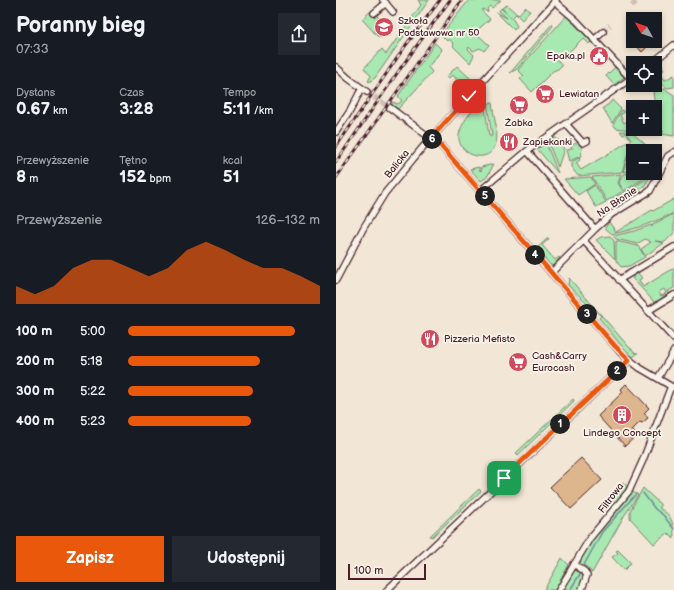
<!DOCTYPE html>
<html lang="pl">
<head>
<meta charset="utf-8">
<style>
	:root { --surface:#171b24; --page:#242831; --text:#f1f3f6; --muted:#9ea1a6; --accent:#ea580c }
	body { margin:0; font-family:"Balsamiq Sans",sans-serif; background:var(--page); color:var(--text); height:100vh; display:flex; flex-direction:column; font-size:15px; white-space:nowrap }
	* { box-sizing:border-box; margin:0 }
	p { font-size:13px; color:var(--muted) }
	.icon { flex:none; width:22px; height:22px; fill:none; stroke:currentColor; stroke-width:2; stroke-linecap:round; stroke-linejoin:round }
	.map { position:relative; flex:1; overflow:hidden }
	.panel { display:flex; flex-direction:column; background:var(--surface); width:336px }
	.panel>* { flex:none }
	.needle { width:26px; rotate:310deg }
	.fabs { position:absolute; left:290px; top:12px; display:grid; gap:8px }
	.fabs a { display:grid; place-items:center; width:36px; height:36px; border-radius:0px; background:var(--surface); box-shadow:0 2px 6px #0003; font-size:20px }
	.scale { position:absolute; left:12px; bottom:10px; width:78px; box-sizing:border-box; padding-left:4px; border:2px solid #4a1f2b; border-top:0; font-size:11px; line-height:14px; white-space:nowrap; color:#4a1f2b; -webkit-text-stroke:3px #f7f3e8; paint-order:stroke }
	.pin { position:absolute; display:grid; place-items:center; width:34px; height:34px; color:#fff; margin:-17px; border-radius:8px; box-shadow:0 2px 6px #0006 }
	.km { position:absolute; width:20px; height:20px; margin:-10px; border-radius:50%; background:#222; color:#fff; font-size:11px; line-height:20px; text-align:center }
	.round { display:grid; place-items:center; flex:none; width:42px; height:42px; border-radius:0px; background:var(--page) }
	.summary { display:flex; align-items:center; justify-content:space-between; height:68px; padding:0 16px }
	h1 { font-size:22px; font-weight:700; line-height:30px }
	.figures { display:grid; grid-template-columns:repeat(3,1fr); gap:6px; height:68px; padding:4px 16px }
	.figures div { display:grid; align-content:center }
	.figures b { font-size:17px; font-weight:700 }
	.figures small { font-size:11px; font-weight:400 }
	.figures p { font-size:11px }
	.chart { height:112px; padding:8px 16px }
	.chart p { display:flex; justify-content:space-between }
	.chart svg { width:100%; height:72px; margin-top:4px; fill:var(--accent); opacity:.7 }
	.cta { display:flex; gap:8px; margin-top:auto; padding:8px 16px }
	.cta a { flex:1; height:46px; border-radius:0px; background:var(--accent); color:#fff; font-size:16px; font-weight:700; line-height:46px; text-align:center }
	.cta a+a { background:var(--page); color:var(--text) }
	ul { padding:0 16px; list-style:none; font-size:13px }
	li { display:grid; grid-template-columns:64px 48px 1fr; align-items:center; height:30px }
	li i { height:10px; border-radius:5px; background:var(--accent) }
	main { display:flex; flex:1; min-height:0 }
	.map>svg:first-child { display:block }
</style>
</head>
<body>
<main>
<section class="panel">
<div class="summary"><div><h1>Poranny bieg</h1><p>07:33</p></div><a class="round"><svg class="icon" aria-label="share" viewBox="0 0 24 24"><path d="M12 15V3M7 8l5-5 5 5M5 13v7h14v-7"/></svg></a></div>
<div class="figures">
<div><p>Dystans</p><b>0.67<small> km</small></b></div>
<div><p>Czas</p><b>3:28</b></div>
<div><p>Tempo</p><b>5:11<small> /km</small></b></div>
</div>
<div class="figures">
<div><p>Przewyższenie</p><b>8<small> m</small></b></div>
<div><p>Tętno</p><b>152<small> bpm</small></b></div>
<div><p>kcal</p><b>51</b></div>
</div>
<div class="chart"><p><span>Przewyższenie</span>126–132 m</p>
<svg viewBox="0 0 160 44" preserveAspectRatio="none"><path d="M0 44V33L10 38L20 33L30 22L40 17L50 17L60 22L70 27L80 22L90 11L100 6L110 11L120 17L130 22L140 22L150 27L160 33V44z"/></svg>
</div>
<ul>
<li><b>100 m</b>5:00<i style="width:87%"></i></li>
<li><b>200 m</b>5:18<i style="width:69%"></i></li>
<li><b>300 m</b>5:22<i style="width:65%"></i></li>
<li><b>400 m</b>5:23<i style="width:64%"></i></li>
</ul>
<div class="cta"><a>Zapisz</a><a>Udostępnij</a></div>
</section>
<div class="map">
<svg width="338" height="590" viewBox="0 0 338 590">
	<rect width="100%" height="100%" fill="#f2e7d6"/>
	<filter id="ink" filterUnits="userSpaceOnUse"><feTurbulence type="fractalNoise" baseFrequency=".025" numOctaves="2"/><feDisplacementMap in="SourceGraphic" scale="8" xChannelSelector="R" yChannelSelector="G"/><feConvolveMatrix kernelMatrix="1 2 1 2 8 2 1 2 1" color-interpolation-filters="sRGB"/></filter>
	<g filter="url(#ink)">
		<path fill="#a8e8b1" stroke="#79846e" d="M82 0H93L39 78 33 82 32 81 35 76 28 68 46 49 50 54 85 5Z
			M133 0H165L156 8 154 6 151 9 152 11 151 12 147 9 146 11 154 19 139 32 153 45 148 51 144 48 137 51 133 47 132 49 138 55 134 63 117 46 118 44 113 39 111 41 105 35Z
			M171 5 182 15 189 7 194 11 186 20 180 14 176 18 181 26 178 30 160 12 171 18 163 11 165 8 175 18 166 8Z
			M36 10 53 30 43 38 26 19Z
			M230 16 256 41 253 44 247 38 229 56 225 53 220 58 226 65 222 69 217 71 196 92 184 79 188 76 182 70Z
			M216 24 217 26 181 69 174 73Z
			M99 43 106 50 92 67 96 72 62 109 55 104 56 102 62 104 66 101 62 96Z
			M327 65 326 67 328 70 324 73 329 80 338 75V87L331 88 319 79V71Z
			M121 66 135 79 126 89 120 82V78L116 75 112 79 110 77Z
			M279 67 288 77 278 85 270 76Z
			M329 89 338 95V136L325 134 328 131 323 134 317 92Z
			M147 98 149 100V108L153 136H156L151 104 156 103C157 115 163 131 160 143 154 168 116 154 124 131 128 118 139 108 147 98Z
			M276 100 285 109 276 123 267 108 274 103Z
			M286 110 289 112 284 115 288 123 297 117V129H319V115L322 134 280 128 277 124Z
			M284 131 295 132 309 144 301 150 310 145 317 151H297V171L287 172 292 154 286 172 242 176 235 167V162L243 158 244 160 240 163 245 170 295 140 290 133 287 135Z
			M218 137 223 140 228 149 222 167 212 142Z
			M242 142 246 148 245 156 233 161 230 150 236 149 235 146Z
			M210 143 222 173 201 149Z
			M158 164 151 177 145 181 134 169 143 167 144 171 146 170 145 167Z
			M297 173H316L288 191 283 183 287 174Z
			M285 174 282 183 287 191 271 201 256 177Z
			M315 176 308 186 279 204 277 199Z
			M255 177 259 184 242 195 228 179Z
			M259 185 270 202 260 207 250 191Z
			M338 199V213C318 222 298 230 276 234L269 228 273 222 280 232 316 210 317 211Z
			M338 214V233L329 242 319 241 328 243 309 256 305 249 315 242 309 239 301 244 280 239 277 236 298 231 315 225 316 227 317 224Z
			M274 236 278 241 279 259 260 240 265 237Z
			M212 238 213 239 206 245 219 260 223 257 224 258 216 266 213 264 200 249Z
			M280 241 302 246 309 257 293 266 285 267 280 261Z
			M338 268V288L332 291 334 295 330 297 328 294 330 293 328 289 323 292 325 296 327 295 329 298 320 304 296 278 302 273 306 278 303 280 307 287Z
			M233 278 292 346 300 353H302L297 357 285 345 263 318 265 316 232 285Z
			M237 399 238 401 182 455 180 453Z
			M287 482 291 487 289 491 273 510 267 504 279 494Z
			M307 488 324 504V509C337 515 338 526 338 539L332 533 318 544 294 518V511Z
			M143 489 145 491 96 537 94 536Z
			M297 492 302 495 288 516 256 573 252 568 245 564 244 561 256 539Z
			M282 550 295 563 288 570 276 557 282 553 280 551Z
			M226 558 233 565 219 590H208Z
			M238 570 245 573 247 576 244 590H225Z"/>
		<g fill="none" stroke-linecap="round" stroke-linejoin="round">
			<path stroke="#6e8b9b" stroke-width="1.5" d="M307 493 319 509 327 515 338 529
				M248 565 266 532 300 494
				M234 590 244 574"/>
		</g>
		<path fill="#deb68e" stroke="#4a1f2b" d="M300 41H317L306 52 298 43Z
			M290 384 313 408 308 413 312 418 306 423 304 422 296 430 301 435 289 446 262 416 287 392 285 389Z
			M245 458 266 480 235 509 214 487Z"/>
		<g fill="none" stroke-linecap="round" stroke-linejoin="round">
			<path stroke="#d0bfb4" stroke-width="5.5" stroke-dasharray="5.5 3" stroke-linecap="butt" d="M296 6 302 0
				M267 32 274 25
				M31 92 53 107"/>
			<g stroke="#4a1f2b" stroke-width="8">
				<path id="minor" d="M47 0 57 12
					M218 1 241 21 295 79
					M38 13 50 3
					M258 40 267 32
					M316 63 338 45
					M0 67 12 78 31 92
					M53 107 105 146 285 353 304 368 338 388
					M230 124 247 143 251 141
					M0 132 14 111 26 88
					M191 151 259 229 215 273
					M144 191 191 151 297 77
					M259 229 276 214 314 191 332 156 338 152
					M248 241 338 339
					M0 280 28 227 49 193 87 147 220 0
					M283 280 338 247
					M312 311 338 295
					M322 378 338 351
					M238 564 248 571 251 575 246 589
					M51 590 293 360
					M223 590 254 538 293 491 307 460 335 386"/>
			</g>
			<use href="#minor" stroke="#f7f3e8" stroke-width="5.5"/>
			<g stroke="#4a1f2b" stroke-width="3">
				<path id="rail" d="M0 147 70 45 104 0
					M0 162 64 69 114 0
					M0 178 126 0"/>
			</g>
			<use href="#rail" stroke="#f7f3e8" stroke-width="1.5" stroke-dasharray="4.5" stroke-linecap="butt"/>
		</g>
	</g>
	<g fill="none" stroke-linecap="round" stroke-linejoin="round" filter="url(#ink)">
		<g stroke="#fff" stroke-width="8">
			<path id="route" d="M133 96 95 138 105 146 279 346 293 360 168 478"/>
		</g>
		<use href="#route" stroke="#ea580c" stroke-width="5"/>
	</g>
	<defs>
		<g id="school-disc" transform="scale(1)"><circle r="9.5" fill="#d1495b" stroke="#f7f3e8"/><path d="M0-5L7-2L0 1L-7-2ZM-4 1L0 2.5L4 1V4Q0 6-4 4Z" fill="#fff"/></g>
		<g id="civic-disc" transform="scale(1)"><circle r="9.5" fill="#d1495b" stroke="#f7f3e8"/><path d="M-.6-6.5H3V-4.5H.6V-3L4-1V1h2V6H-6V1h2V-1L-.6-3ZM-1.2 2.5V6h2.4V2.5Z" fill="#fff"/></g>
		<g id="supermarket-disc" transform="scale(1)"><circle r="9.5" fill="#d1495b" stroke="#f7f3e8"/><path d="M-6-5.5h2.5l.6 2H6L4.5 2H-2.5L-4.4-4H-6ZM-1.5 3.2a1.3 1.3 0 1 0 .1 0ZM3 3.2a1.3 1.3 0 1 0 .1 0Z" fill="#fff"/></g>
		<g id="restaurant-disc" transform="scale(1)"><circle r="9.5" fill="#d1495b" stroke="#f7f3e8"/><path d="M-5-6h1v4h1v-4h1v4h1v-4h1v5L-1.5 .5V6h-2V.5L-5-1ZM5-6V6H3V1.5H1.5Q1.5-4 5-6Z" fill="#fff"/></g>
		<g id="building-disc" transform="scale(1)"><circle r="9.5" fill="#d1495b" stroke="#f7f3e8"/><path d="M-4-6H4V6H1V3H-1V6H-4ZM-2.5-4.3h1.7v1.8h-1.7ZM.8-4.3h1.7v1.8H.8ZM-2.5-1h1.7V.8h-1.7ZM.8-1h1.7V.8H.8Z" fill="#fff"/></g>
	</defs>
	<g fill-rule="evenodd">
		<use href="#school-disc" x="48" y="27"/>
		<use href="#civic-disc" x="263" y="56"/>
		<use href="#supermarket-disc" x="209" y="94"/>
		<use href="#supermarket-disc" x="183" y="105"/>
		<use href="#restaurant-disc" x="173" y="142"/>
		<use href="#restaurant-disc" x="94" y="339"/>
		<use href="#supermarket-disc" x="182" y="362"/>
		<use href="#building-disc" x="286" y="415"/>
	</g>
	<g text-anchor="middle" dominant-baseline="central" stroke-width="3.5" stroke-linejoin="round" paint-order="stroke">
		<g font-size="10" fill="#4a1f2b" stroke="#f7f3e8" text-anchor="start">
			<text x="62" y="21">Szkoła<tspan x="62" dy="12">Podstawowa nr 50</tspan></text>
			<text x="249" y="56" text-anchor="end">Epaka.pl</text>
			<text x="223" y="94">Lewiatan</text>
			<text x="183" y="123" text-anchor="middle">Żabka</text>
			<text x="187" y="142">Zapiekanki</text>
			<text x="108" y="339">Pizzeria Mefisto</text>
			<text x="196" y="356">Cash&amp;Carry<tspan x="196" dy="12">Eurocash</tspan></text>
			<text x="286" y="433" text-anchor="middle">Lindego Concept</text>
		</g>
		<g font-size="10" fill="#4a1f2b" stroke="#f7f3e8">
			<text transform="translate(61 164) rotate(-51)">Balicka</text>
			<text transform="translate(281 202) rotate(-34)">Na Błonie</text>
			<text transform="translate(275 498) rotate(-53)">Filtrowa</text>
		</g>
	</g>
</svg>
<div class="fabs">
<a><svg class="needle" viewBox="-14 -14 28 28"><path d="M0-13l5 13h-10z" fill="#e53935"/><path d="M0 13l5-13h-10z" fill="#9ea1a6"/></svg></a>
<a><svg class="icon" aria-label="locate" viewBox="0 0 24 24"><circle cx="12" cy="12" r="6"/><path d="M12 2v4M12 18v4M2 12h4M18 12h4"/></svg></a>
<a>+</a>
<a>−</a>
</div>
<div class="scale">100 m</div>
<div class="pin" style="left:168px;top:478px;background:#1e9e55"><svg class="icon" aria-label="arrive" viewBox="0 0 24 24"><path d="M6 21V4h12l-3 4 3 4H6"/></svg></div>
<div class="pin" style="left:133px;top:96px;background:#d93025"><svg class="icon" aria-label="check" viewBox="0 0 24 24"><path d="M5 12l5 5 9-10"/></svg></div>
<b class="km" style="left:224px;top:424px">1</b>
<b class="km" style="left:281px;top:371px">2</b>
<b class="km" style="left:251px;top:314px">3</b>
<b class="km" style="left:199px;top:255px">4</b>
<b class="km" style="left:149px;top:196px">5</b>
<b class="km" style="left:96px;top:139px">6</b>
</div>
</main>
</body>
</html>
